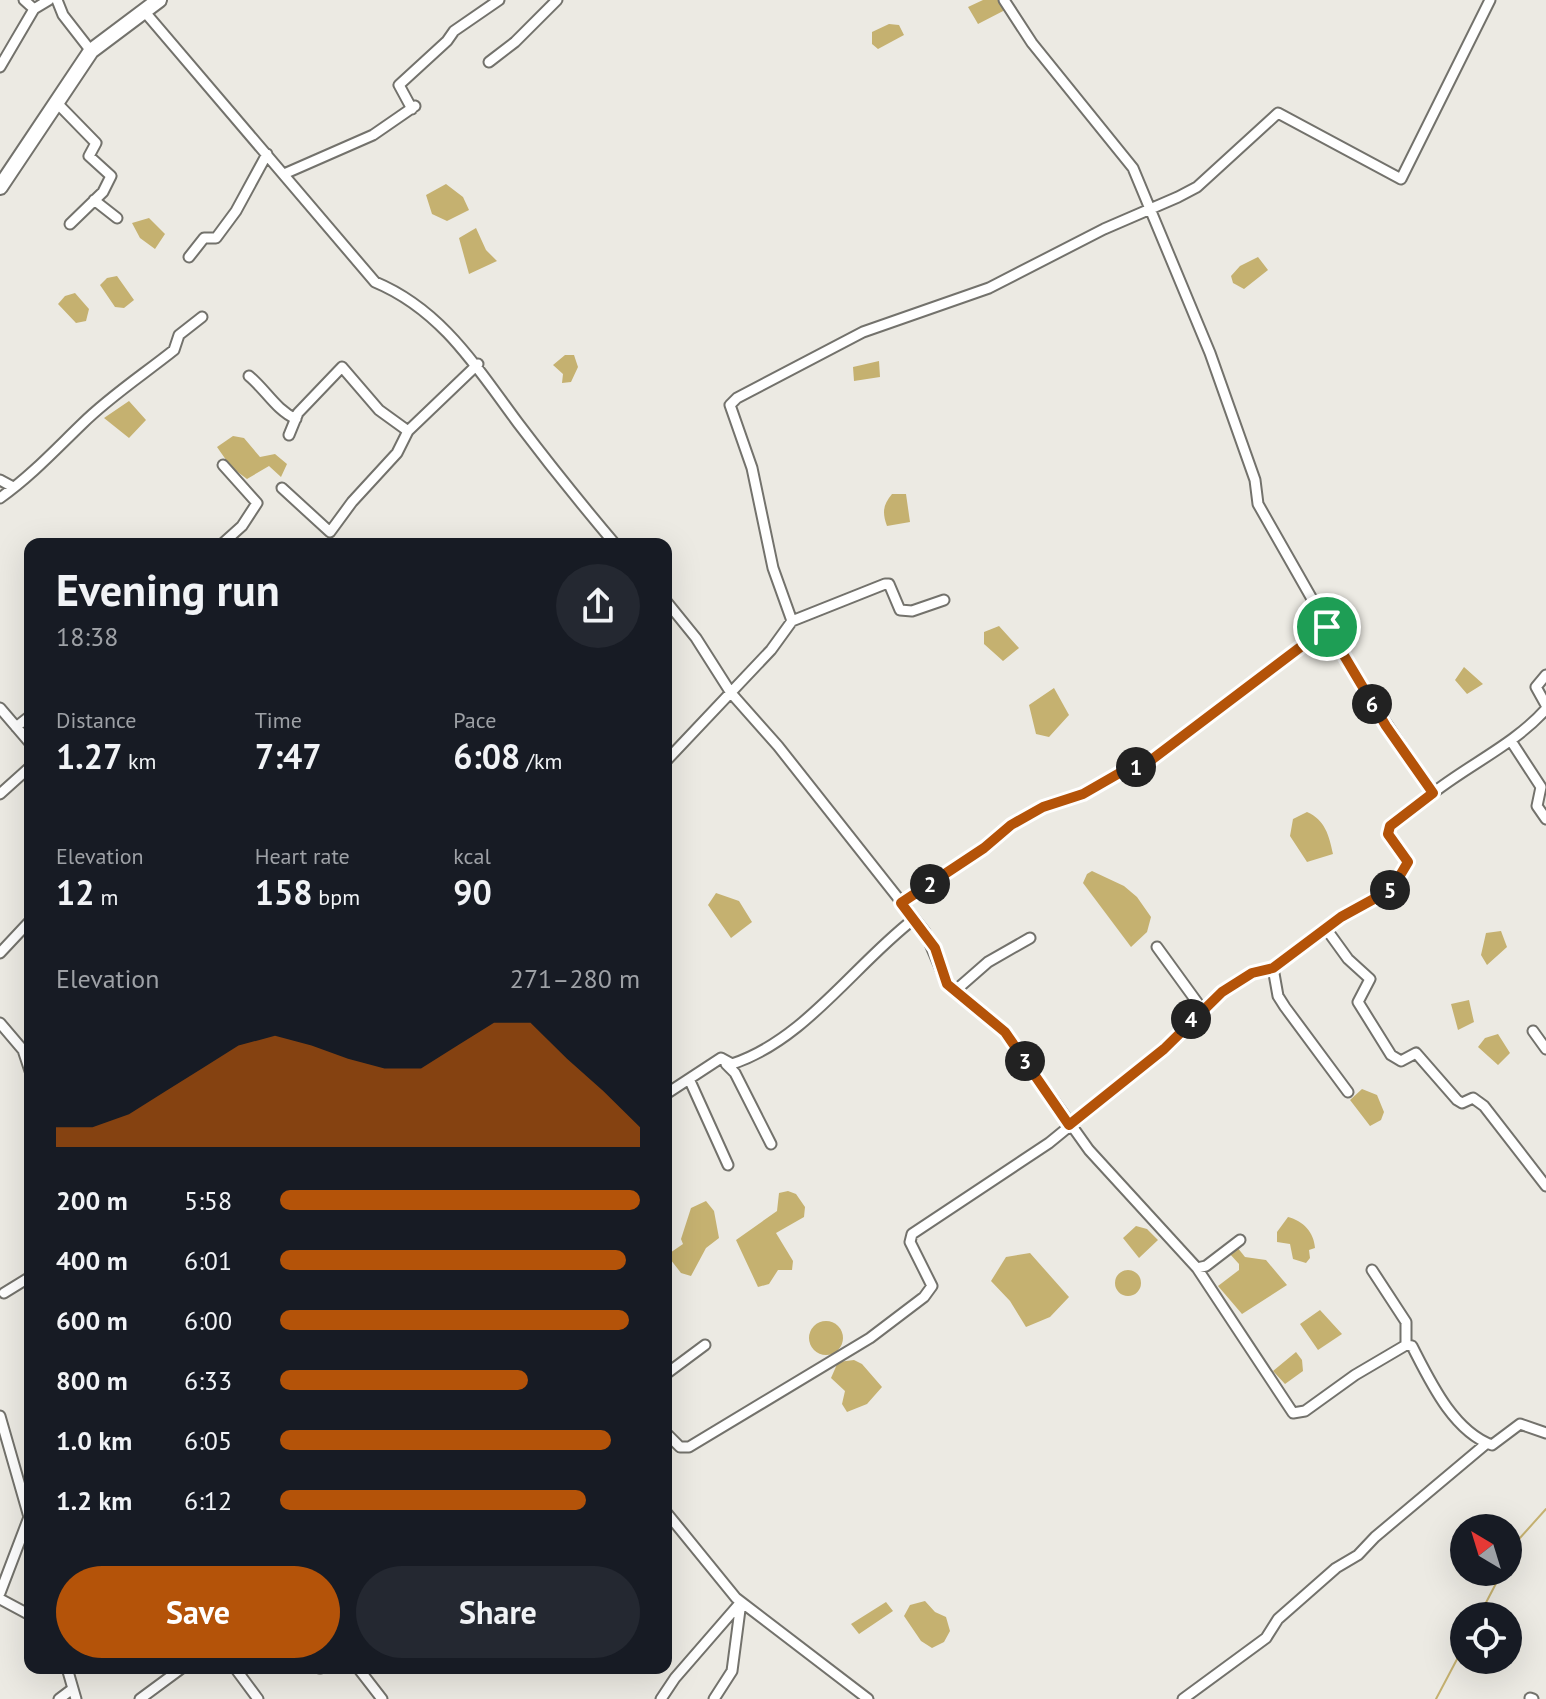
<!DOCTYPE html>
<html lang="en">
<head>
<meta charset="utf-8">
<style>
	:root { --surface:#171b24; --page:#242831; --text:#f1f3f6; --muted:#9ea1a6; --accent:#b45309 }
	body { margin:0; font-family:"PT Sans",sans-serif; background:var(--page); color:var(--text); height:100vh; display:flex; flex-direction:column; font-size:30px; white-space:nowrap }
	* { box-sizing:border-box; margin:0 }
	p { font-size:26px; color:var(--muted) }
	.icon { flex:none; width:44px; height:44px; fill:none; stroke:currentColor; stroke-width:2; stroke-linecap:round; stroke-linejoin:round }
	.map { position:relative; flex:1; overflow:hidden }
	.drawer { position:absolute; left:24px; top:538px; width:648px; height:1136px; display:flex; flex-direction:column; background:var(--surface); border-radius:16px; box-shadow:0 8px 32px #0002 }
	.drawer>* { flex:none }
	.needle { width:52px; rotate:322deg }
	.controls { position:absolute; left:1450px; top:1514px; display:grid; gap:16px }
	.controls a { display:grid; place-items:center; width:72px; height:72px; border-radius:50%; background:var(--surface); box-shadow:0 8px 32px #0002; font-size:40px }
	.pin { position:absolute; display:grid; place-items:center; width:68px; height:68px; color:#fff; margin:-34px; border:4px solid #fff; border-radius:50%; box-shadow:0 2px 8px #0007 }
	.km { position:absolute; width:40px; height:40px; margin:-20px; border-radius:50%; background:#222; color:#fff; font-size:22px; line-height:40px; text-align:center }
	.round { display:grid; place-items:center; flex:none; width:84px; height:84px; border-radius:42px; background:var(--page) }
	.overview { display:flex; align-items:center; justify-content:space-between; height:136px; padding:0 32px }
	h1 { font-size:44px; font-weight:800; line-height:60px }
	.stats { display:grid; grid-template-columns:repeat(3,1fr); gap:12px; height:136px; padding:8px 32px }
	.stats div { display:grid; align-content:center }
	.stats b { font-size:34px; font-weight:800 }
	.stats small { font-size:22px; font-weight:400 }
	.stats p { font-size:22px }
	.chart { height:224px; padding:16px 32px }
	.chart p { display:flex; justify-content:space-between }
	.chart svg { width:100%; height:144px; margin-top:8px; fill:var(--accent); opacity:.7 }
	.button { display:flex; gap:16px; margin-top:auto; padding:16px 32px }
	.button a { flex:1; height:92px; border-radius:48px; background:var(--accent); color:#fff; font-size:32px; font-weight:800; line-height:92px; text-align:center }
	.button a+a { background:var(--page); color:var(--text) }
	ul { padding:0 32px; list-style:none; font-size:26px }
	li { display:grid; grid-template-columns:128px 96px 1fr; align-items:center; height:60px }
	li i { height:20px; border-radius:10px; background:var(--accent) }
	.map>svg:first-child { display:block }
</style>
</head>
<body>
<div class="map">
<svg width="1546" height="1699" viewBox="0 0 1546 1699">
	<rect width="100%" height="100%" fill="#eceae3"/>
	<path fill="#c5b170" d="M983 0H1001L1007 9 978 24 968 7Z
		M889 24 899 25 904 35 878 49 872 44V32Z
		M446 184 463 197 469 210 447 221 432 214 426 195Z
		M149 218 165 234 155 249 140 238 132 223Z
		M476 228 486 250 497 261 469 274 459 238Z
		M1258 257 1268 270 1244 289 1233 283 1231 276 1240 266Z
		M117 276 134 300 124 308 115 307 100 285 107 278Z
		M75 293 89 309 86 321 76 323 58 304 65 296Z
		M565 355H574L578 367 571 382 562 383 563 374 553 365Z
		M879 361 880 377 854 381 853 367Z
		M129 401 146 420 129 438 104 418Z
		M233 436 244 438 260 457 275 454 287 464 281 477 269 466 247 479 231 467 217 447Z
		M892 494H906L910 522 887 526C882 512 883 505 892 494Z
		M999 626 1019 648 1003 661 984 644V632Z
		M1464 667 1483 684 1467 694 1455 680Z
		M1054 688 1069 715 1049 737 1036 734 1029 705Z
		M1307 812C1325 820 1329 835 1333 854L1307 862 1290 836 1293 819Z
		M1092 871 1124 886 1137 897 1151 917 1147 932 1131 947 1083 883 1087 874Z
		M716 893 739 901 752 922 731 938 708 905Z
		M1501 931 1507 947 1487 965 1481 955 1486 933Z
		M1469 1000 1474 1022 1458 1030 1451 1004Z
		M1498 1034 1510 1053 1498 1065 1478 1047 1485 1038Z
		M1362 1089 1377 1095 1384 1112 1381 1120 1370 1126 1350 1100Z
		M788 1191 796 1194 805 1207 804 1217 776 1233 793 1261 792 1270H778L769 1284 758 1287 736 1240 777 1211 779 1193Z
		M706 1201 714 1211 719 1238 706 1248 691 1276 681 1273 667 1255 683 1244 681 1239 691 1208Z
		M1288 1217C1303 1221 1314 1232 1315 1248L1309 1250 1310 1258 1306 1263 1293 1259 1290 1244 1277 1242V1232Z
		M1136 1226 1147 1229 1158 1240 1139 1258 1123 1238Z
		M1237 1247 1245 1257 1266 1260 1287 1285 1242 1314 1218 1286 1239 1270V1264L1229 1253Z
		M1030 1253 1069 1297 1050 1317 1026 1327 1010 1301 991 1281 1006 1257Z
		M1115 1283a13 13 0 1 1 26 0a13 13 0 1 1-26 0Z
		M1320 1310 1342 1334 1318 1350 1300 1324Z
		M809 1338a17 17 0 1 1 34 0a17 17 0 1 1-34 0Z
		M1296 1352 1302 1360 1303 1371 1285 1384 1273 1371Z
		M854 1360 862 1364 882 1387 867 1404 847 1412 842 1404 845 1391 831 1378 838 1362Z
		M925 1601 935 1612 946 1617 950 1631 944 1642 932 1648 921 1641 904 1616 910 1605Z
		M886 1602 893 1611 859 1634 851 1624Z"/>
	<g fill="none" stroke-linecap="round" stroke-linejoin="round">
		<path stroke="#c5b170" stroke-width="2" d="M1508 1561 1519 1539 1546 1509
			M1479 1616 1502 1572
			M1436 1699 1464 1646"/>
		<g stroke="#73726c" stroke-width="13">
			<path id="street" d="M24 0 34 9 49 0
				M57 0 63 15 91 51
				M1004 0 1032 43 1133 168 1210 353 1255 480 1258 504 1365 692 1433 793C1470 764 1515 744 1546 709
				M144 11 375 282C442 310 477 368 518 423 549 464 582 505 615 544
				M489 62 515 42 557 0
				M0 67 34 9
				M56 102 96 143 89 156 111 176 103 192 70 224
				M412 109 399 85 447 41 454 31 499 0
				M284 174 373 135 415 106
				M94 200 117 218
				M189 257 204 238H216L236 211 267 154
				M249 376C266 390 276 410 296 419
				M289 435 298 413 342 367 379 410 408 431
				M0 480 13 487
				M282 488 330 532 352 502 397 453 408 431 478 364
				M0 498C31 476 55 450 82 424 109 397 144 374 174 350L179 335 202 317
				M222 544 242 526 257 503 223 465
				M666 601 696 638 731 693 778 746 925 932 947 984 1005 1032 1089 1150 1197 1268 1206 1266 1240 1240
				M792 621 773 568 752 468 730 405 737 398 863 332 989 288 1104 229 1178 197 1197 187 1278 113 1401 179 1490 0
				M1546 675 1536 687 1546 705
				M0 708 30 743
				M16 727 30 716
				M1511 741 1541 787 1537 806 1546 819
				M666 761 771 650 792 621 885 584H889L900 610 912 611 944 600
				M0 794 30 767
				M901 903 984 848 1011 825 1043 807 1083 794 1130 767H1142L1327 627
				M1327 930 1348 959 1370 979 1358 1002 1391 1055 1401 1061 1416 1053 1457 1100 1462 1103 1473 1098 1484 1106 1546 1186
				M1157 947 1202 1009
				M0 953 30 921
				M1273 968 1278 996 1285 1007 1348 1092
				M956 990 988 962 1030 938
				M0 1023 23 1050 30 1071
				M1533 1031 1546 1049
				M726 1064 735 1073 771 1144
				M690 1081 728 1165
				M666 1094 721 1058 732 1064C805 1040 855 964 914 919
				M1197 1268 1293 1413 1305 1411 1355 1375 1406 1345
				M1372 1270 1406 1322V1345
				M4 1293 30 1277
				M1406 1345 1412 1346C1430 1381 1453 1431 1492 1445L1520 1424 1546 1433
				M666 1374 705 1345
				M0 1416 29 1517 0 1593
				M666 1433 680 1447H689L870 1338 924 1297 932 1286 910 1242 912 1234 1049 1143 1164 1049 1222 992 1252 973 1273 968 1341 917 1392 889 1408 862 1388 834 1390 826 1433 793
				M666 1512 736 1598 868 1699
				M0 1599 30 1615
				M67 1668 76 1699
				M235 1668 258 1699
				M319 1668H321
				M358 1668 382 1699
				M1530 1698 1533 1699
				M59 1699 71 1690
				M140 1699 182 1668
				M661 1699 675 1678 741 1602
				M714 1699 732 1671 741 1602
				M1183 1699 1266 1638 1278 1619 1336 1568 1358 1555 1375 1537 1487 1443"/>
		</g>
		<g stroke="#73726c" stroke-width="18">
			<path id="secondary" d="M0 187 91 51 159 0"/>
		</g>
		<use href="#street" stroke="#fff" stroke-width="9"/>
		<use href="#secondary" stroke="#fff" stroke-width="14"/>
	</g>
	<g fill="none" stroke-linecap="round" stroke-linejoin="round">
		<g stroke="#fff" stroke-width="16">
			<path id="route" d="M1327 627 1386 726 1433 793 1390 826 1388 834 1408 862 1392 889 1341 917 1273 968 1252 973 1222 992 1164 1049 1069 1125 1005 1032 947 984 935 948 901 903 984 848 1011 825 1043 807 1083 794 1130 767H1142Z"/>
		</g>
		<use href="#route" stroke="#b45309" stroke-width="10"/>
	</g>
</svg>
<div class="controls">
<a><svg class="needle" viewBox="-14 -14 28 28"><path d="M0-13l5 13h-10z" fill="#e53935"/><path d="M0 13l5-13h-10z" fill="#9ea1a6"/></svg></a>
<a><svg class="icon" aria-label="locate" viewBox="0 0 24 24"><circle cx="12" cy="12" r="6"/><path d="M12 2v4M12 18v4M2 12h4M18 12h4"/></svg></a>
</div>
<div class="pin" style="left:1327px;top:627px;background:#1e9e55"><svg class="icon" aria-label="arrive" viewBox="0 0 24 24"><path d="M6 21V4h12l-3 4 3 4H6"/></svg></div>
<b class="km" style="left:1136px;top:767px">1</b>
<b class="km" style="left:930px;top:884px">2</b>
<b class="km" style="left:1025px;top:1061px">3</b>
<b class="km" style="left:1191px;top:1019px">4</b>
<b class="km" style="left:1390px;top:890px">5</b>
<b class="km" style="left:1372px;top:704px">6</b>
<section class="drawer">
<div class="overview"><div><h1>Evening run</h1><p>18:38</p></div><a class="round"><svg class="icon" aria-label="share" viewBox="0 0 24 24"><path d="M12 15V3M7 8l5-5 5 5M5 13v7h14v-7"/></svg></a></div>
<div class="stats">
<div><p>Distance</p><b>1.27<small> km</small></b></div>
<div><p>Time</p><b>7:47</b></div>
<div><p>Pace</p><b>6:08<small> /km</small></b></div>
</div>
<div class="stats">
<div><p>Elevation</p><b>12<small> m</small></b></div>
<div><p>Heart rate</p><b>158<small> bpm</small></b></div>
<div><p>kcal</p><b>90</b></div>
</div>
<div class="chart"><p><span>Elevation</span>271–280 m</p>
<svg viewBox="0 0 160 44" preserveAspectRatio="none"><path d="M0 44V38L10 38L20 34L30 27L40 20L50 13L60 10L70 13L80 17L90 20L100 20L110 13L120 6L130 6L140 17L150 27L160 38V44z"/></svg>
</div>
<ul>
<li><b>200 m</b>5:58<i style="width:100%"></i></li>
<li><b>400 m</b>6:01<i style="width:96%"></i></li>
<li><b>600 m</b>6:00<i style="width:97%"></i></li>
<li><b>800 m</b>6:33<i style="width:69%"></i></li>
<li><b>1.0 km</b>6:05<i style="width:92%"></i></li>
<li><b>1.2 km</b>6:12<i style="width:85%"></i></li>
</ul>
<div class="button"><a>Save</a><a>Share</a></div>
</section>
</div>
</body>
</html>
